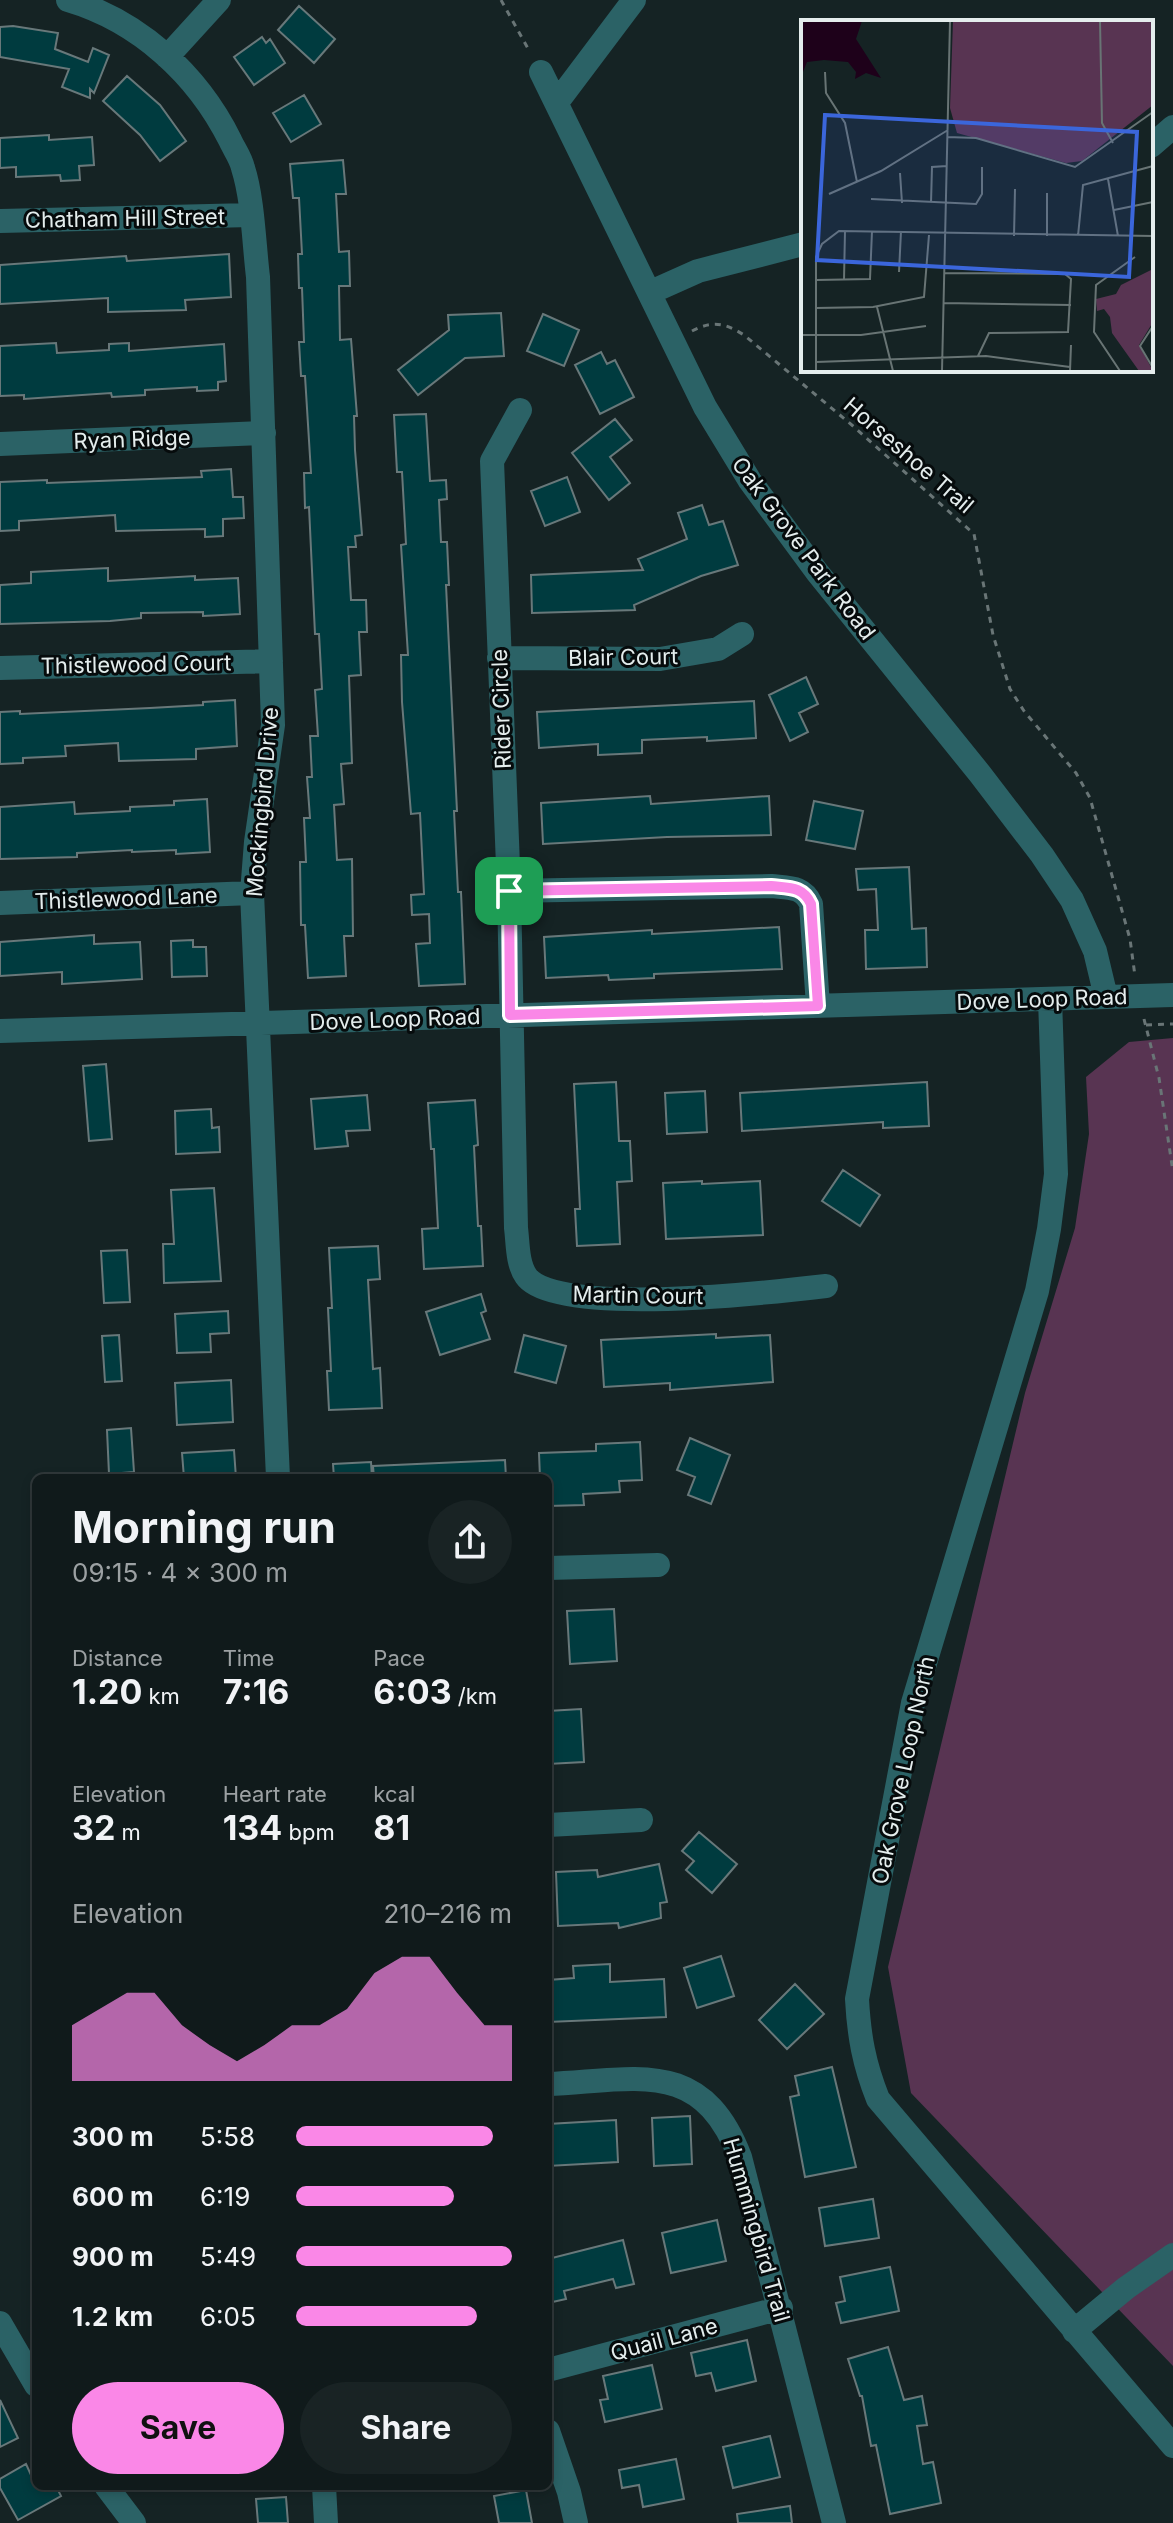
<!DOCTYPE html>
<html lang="en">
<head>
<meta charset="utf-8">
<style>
	:root { --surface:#101a1b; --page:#192324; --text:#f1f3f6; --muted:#9ca1a3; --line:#30383a; --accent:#fa87e7 }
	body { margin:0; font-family:Inter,sans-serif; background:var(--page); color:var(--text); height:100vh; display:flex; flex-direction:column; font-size:30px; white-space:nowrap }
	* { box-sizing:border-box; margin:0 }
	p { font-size:26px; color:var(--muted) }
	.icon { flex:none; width:44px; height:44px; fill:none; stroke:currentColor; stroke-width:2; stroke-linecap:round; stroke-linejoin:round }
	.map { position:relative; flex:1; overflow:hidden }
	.details { position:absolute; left:32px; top:1474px; width:520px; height:1016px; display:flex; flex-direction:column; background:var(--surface); border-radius:12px; box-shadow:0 4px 12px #0003,0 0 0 2px var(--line) }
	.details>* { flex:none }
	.pin { position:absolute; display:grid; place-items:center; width:68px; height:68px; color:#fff; margin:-34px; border-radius:16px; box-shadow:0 4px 12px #0006 }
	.round { display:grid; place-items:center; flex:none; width:84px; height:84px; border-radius:42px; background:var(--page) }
	.summary { display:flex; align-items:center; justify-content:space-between; height:136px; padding:0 40px }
	h1 { font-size:44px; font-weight:700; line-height:60px }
	.metrics { display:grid; grid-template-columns:repeat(3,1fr); gap:12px; height:136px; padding:8px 40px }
	.metrics div { display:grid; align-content:center }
	.metrics b { font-size:34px; font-weight:700 }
	.metrics small { font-size:22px; font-weight:400 }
	.metrics p { font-size:22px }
	.chart { height:224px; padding:16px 40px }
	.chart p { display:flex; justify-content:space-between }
	.chart svg { width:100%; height:144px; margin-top:8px; fill:var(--accent); opacity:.7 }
	.cta { display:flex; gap:16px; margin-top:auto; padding:16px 40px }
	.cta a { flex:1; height:92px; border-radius:48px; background:var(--accent); color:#111; font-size:32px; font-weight:700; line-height:92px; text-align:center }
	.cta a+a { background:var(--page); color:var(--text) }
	ul { padding:0 40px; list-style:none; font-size:26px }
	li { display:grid; grid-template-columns:128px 96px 1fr; align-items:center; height:60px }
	li i { height:20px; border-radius:10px; background:var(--accent) }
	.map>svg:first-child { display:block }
</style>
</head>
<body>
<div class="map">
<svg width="1173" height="2523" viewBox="0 0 1173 2523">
	<rect width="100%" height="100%" fill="#152324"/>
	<path fill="#583452" d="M1173 1038V2366L911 2093 888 1967 1025 1393 1075 1228 1089 1134 1086 1077 1129 1042Z"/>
	<path fill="#003b3f" stroke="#68787a" stroke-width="2" d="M299 6 335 39 314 63 278 30Z
		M13 26 58 33 55 49 88 62 93 48 109 55 94 93 90 89V98L62 87 69 69 0 57V27Z
		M262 37 266 43 270 39 285 63 254 85 234 57Z
		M127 76 160 105 186 141 160 161 140 135 103 101Z
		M304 95 321 124 291 142 273 113Z
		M49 135V140L92 137 94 165 79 166 80 180 61 181 60 175 16 177V167L0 168V138Z
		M343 160 346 194H336L339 252 349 251 350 286H339L340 340 351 339 357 416H354L355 450 362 535 355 536 356 547H348L351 600H366L367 632H359L361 675 349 676 352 763 341 764 344 804 334 805 337 860 352 859 353 936H344L346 976 308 978 305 925H301L300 862H306L304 818H310L307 777H312L310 736H318L315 690 322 689 319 634H315L309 507 305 508 304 473H311L305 376H301L299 342H304L302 288H299L298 254H302L299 198H293L290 164Z
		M229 254 231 297 185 300 186 310 108 312V298L0 304V265L126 256 127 261Z
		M501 313 504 356 465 358 418 395 398 370 449 330 448 315Z
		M543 314 579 330 564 366 527 351Z
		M56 343 57 353 109 350V344L129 343V351L224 344 226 381 218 382V390L197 391V387L145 390V395L112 397 111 393 24 399V395L0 396V346Z
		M601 352 607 364 615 360 634 397 600 414 575 365Z
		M426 414 430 481 446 480 447 499 439 500 441 542H447L449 585H446L457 811H454L458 892H461L465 984 419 986 416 944 430 943 429 914 412 915 411 895 424 894 420 813 411 814 402 702 401 655H408L401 545 406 544 402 472H397L394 415Z
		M615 419 632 440 610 457 630 483 609 500 572 453Z
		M231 469 233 497H243L244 518 223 519V536L205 537V529L116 531 115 515 19 521V530L0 531V482L47 480V483L202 477 201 471Z
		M567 477 580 512 545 526 531 491Z
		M702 505 709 525 723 521 738 565 701 576 634 605 635 610 532 613 531 575 643 570 638 559 687 539 678 513Z
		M108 568V581L195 576V580L238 578 240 614 203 616V612L141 613V618L110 621 0 624V585L31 583V572Z
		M806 677 818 704 799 713 808 732 790 741 769 695Z
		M235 700 237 746 196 749V759L119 761 118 743 65 746 66 756 23 758V763L0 764V712L20 711V714L150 708 203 705V702Z
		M754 701 756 738 707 741V737L642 740V753L598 755V744L539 748 537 712Z
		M650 796 651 804 769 796 771 835 667 837 543 844 541 803Z
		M207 799 210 852 176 854V850L132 852V850L77 853V857L0 859V807L74 802 75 814 130 811V807L174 805V801Z
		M814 801 863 811 855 849 806 840Z
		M909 867 912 929 926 928 927 967 866 969 865 930H878L876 889 858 890 856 869Z
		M779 927 782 969 654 974V978L609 980 608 975 546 978 544 937 652 930V934Z
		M94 935V944L140 942 142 979 62 984V972L0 976V942Z
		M193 940V947H206L207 976 172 977 171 941Z
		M106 1064 112 1139 89 1141 83 1066Z
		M616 1082 619 1141H630L632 1181 617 1182 620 1244 577 1246 575 1209H580L574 1084Z
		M927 1082 929 1126 883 1128V1122L742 1131 740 1093Z
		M705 1091 707 1132 667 1134 665 1093Z
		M367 1095 370 1130 346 1131 348 1146 315 1149 311 1099Z
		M475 1100 478 1145 474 1146 478 1226H481L483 1266 424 1269 422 1229 438 1228 434 1149H431L428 1103Z
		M211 1109 212 1128 219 1127 220 1152 176 1154 175 1111Z
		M843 1170 880 1195 860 1226 822 1201Z
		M702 1181V1184L760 1181 763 1235 666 1239 663 1183Z
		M214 1188 221 1281 164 1283 163 1244H174L171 1190Z
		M378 1246 380 1279 368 1280 373 1369 380 1368 382 1408 329 1410 327 1371H331L328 1308H332L329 1248Z
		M127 1250 130 1302 104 1303 101 1251Z
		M481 1294 486 1311 481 1313 490 1339 440 1355 426 1312Z
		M228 1311 229 1333 210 1334 211 1352 177 1353 175 1314Z
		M716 1334V1338L770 1335 773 1382 670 1390V1383L604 1387 601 1340Z
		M119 1335 122 1381 105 1382 102 1336Z
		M524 1335 566 1346 556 1383 515 1372Z
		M231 1380 233 1422 177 1425 175 1383Z
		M131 1428 134 1472 109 1474 107 1430Z
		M690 1438 730 1455 711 1504 688 1495 695 1477 677 1470Z
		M640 1442 642 1480 619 1481 620 1492 583 1494 584 1505 548 1506V1478H540L539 1453 596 1451V1444Z
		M234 1450 236 1478H184L182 1453Z
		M505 1460 506 1478H374L373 1466Z
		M371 1462 372 1478H334L333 1464Z
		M614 1609 617 1661 570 1664 567 1611Z
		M581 1709 584 1762 548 1764V1711Z
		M699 1832 737 1864 712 1893 686 1870 694 1861 682 1851Z
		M659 1864 667 1902 660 1903 661 1918 619 1928 618 1923 558 1926 556 1872 597 1870 598 1877Z
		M721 1956 734 1996 697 2008 684 1968Z
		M610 1964V1982L664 1979 666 2017 548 2022V1980L574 1978 573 1966Z
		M795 1984 824 2014 787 2049 759 2020Z
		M832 2067 856 2167 805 2177 790 2097 799 2095 795 2076Z
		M690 2116 692 2164 654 2166 652 2118Z
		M616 2120 618 2162 548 2166V2124Z
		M873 2199 879 2238 825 2246 819 2208Z
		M717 2220 726 2261 671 2273 662 2233Z
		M623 2240 634 2284 616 2288 613 2279 564 2291 566 2299 548 2303V2259Z
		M890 2267 899 2311 841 2323 836 2303 845 2301 840 2277Z
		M747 2340 756 2381 716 2391 711 2373 696 2376 691 2353Z
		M888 2347 904 2400 922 2396 927 2425 917 2426 923 2464 933 2462 941 2503 890 2514 876 2445 871 2446 862 2396H860L848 2359Z
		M652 2365 662 2409 605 2422 600 2400 608 2399 603 2376Z
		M0 2400 18 2438 0 2447Z
		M770 2436 780 2477 733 2488 723 2447Z
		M676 2459 684 2499 643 2507 639 2485 622 2488 619 2470Z
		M26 2464 36 2486H56L61 2496 18 2520 0 2488V2479Z
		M526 2490 532 2523H499L494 2496Z
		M286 2497 288 2523H258L256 2499Z
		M790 2506 792 2523H738L737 2514Z"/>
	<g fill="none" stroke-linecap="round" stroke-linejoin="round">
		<path stroke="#697576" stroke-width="3" stroke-dasharray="6 6" stroke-linecap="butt" d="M501 0 530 52
			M692 331C713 320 725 323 744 335L853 426 974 534 993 635 1010 689 1024 711 1076 773 1090 798 1130 939 1135 976
			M1144 1019 1159 1078 1173 1172
			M1146 1025 1173 1024"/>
		<path stroke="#2b6266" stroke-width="24" d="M68 0C139 21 197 74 230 140 234 149 241 158 243 168 253 199 254 244 258 277L273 725 256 842 252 893 278 1478
			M167 57 219 0
			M541 72 705 407 750 481 817 572 980 774 1042 855 1072 900 1095 951 1106 997
			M558 101 634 0
			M1151 146 1173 127
			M0 221 251 215
			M651 292 698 271 803 244
			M520 410 492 461 509 891 516 1228C518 1243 517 1263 526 1276 554 1318 775 1292 826 1286
			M0 444 264 433
			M499 658 660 659 718 649 742 634
			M0 668 271 661
			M509 891 771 886C789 888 803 886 811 904L818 1006
			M0 903 252 893
			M1050 999 1056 1174 1049 1229 1037 1291 913 1703 857 1999C859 2036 864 2064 878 2099L1173 2446
			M0 1031 1173 995
			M548 1568 658 1565
			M548 1825 641 1820
			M548 2084C637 2080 701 2057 740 2157L834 2523
			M0 2323 36 2385
			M1074 2331 1126 2288 1173 2255
			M548 2370 781 2308
			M548 2431 569 2492 576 2523
			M106 2486 134 2523
			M324 2486 326 2523"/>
	</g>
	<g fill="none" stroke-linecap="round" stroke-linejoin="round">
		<g stroke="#fff" stroke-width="16">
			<path id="route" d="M771 886C789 888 803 886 811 904L818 1006 510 1015 509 891Z"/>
		</g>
		<use href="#route" stroke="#fa87e7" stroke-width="10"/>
	</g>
	<g text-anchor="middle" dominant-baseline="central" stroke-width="6" stroke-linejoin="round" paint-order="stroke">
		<g font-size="22" fill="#e4eded" stroke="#060b0c">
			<text transform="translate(125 218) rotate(-1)">Chatham Hill Street</text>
			<text transform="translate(132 439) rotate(-2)">Ryan Ridge</text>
			<text transform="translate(909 455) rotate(41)">Horseshoe Trail</text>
			<text transform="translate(804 548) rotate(53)">Oak Grove Park Road</text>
			<text transform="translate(623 657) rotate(-1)">Blair Court</text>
			<text transform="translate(136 664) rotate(-1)">Thistlewood Court</text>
			<text transform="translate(501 709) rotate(-92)">Rider Circle</text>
			<text transform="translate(262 802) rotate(-85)">Mockingbird Drive</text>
			<text transform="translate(126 898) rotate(-2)">Thistlewood Lane</text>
			<text transform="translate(1042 999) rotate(-2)">Dove Loop Road</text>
			<text transform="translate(395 1019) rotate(-2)">Dove Loop Road</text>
			<text transform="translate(638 1295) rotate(1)">Martin Court</text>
			<text transform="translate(903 1770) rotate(-78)">Oak Grove Loop North</text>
			<text transform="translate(757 2230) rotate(74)">Hummingbird Trail</text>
			<text transform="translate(664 2339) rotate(-15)">Quail Lane</text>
		</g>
	</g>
	<g transform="translate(801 20)">
		<rect width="352" height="352" fill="#152324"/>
		<path d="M152 1H352V85L281 141 265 143 156 113 149 88ZM352 249V302L338 325 352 351H338L311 313 309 297 303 289 296 291 295 279 315 274 320 265Z" fill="#583452"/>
		<path d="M0 1H61L55 19 80 58 65 53 54 59 55 52 47 42 23 40 6 42 0 57Z" fill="#1e011a"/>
		<path fill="none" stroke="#687474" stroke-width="2" d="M299 1 301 103 312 123M24 52 25 73 44 103 56 162M146 117 175 118 274 147 352 92M99 153 101 183M307 159 317 216M246 173V216M28 174 80 151 147 110M70 179 175 184 181 174V147M130 183 131 147 146 146M313 190 352 182M213 216 214 169M277 216 282 165 352 146M98 252 100 211M144 253 264 254 270 259 267 312 188 313 177 336M15 260 69 259 71 211M43 260 44 211M143 283 270 285M76 287 92 351M15 288 72 287 123 277 128 215M352 306 339 326 352 348M0 315H60L125 306M15 342 185 336 269 347M15 351V237L21 224 38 211 352 216M141 351 149 1M269 351 270 325M319 351 293 312 295 265 334 237"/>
		<path fill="#3b66db" fill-opacity="0.15" stroke="#3b66db" stroke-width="4" d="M24 95 336 112 328 257 16 240Z"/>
		<rect width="352" height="352" fill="none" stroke="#e4eded" stroke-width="4"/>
	</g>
</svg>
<div class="pin" style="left:509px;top:891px;background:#1e9e55"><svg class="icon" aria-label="arrive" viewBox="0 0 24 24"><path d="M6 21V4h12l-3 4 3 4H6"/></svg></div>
<section class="details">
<div class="summary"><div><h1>Morning run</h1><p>09:15 · 4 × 300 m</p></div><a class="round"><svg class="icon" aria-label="share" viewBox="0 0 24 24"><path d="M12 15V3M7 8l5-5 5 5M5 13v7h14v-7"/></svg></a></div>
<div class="metrics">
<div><p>Distance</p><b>1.20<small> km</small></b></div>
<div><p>Time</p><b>7:16</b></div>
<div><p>Pace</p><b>6:03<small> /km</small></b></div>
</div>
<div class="metrics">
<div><p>Elevation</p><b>32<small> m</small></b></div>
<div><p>Heart rate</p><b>134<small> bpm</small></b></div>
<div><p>kcal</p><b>81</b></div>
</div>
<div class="chart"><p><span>Elevation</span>210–216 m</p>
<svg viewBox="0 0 160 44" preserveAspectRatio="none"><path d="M0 44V27L10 22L20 17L30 17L40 27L50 33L60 38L70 33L80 27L90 27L100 22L110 11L120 6L130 6L140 17L150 27L160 27V44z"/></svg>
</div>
<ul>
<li><b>300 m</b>5:58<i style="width:91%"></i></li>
<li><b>600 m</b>6:19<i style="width:73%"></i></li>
<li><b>900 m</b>5:49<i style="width:100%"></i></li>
<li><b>1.2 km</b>6:05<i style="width:84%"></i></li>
</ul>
<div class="cta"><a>Save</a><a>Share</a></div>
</section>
</div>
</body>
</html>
